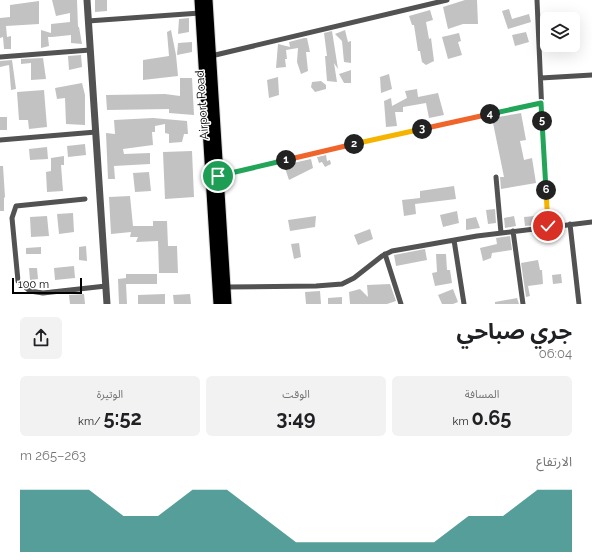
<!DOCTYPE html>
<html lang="ar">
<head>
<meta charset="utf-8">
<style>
	:root { --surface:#fff; --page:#f2f2f2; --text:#202124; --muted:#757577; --accent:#0f766e }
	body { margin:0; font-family:Raleway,"Noto Sans Arabic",sans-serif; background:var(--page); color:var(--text); direction:rtl; height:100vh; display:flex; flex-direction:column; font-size:15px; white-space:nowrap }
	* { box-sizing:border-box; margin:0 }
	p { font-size:13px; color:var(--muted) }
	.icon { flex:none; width:22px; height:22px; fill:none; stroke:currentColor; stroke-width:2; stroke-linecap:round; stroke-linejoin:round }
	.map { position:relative; height:304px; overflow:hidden; direction:ltr }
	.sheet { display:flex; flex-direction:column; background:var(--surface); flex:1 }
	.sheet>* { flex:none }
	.fabs { position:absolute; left:540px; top:12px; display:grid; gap:8px }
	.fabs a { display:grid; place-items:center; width:40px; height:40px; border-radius:6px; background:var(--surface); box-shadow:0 4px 16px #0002; font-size:20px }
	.scale { position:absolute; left:12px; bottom:10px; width:70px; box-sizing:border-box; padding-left:4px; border:2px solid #000; border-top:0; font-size:11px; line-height:14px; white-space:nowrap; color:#000; -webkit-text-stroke:3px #fff; paint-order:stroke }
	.pin { position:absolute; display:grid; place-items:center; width:34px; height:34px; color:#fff; margin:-17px; border:2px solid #fff; border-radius:50%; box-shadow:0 1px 4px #0007 }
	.km { position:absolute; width:20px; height:20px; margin:-10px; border-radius:50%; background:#222; color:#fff; font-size:11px; line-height:20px; text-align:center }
	.round { display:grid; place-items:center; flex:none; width:42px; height:42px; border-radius:6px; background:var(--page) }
	.headline { display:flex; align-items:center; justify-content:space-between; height:68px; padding:0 20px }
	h1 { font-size:22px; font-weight:700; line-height:30px }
	.stats { display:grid; grid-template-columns:repeat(3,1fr); gap:6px; height:68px; padding:4px 20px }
	.stats div { display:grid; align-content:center; border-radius:6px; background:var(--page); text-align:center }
	.stats b { font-size:20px; font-weight:700 }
	.stats small { font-size:11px; font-weight:400 }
	.stats p { font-size:11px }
	.chart { height:112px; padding:8px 20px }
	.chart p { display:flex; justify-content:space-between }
	.chart svg { width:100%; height:72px; margin-top:4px; fill:var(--accent); opacity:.7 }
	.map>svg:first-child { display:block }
</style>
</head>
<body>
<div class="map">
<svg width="592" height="304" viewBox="0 0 592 304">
	<rect width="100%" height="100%" fill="#fff"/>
	<path fill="#c2c2c2" d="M52 0H77L78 27H79L82 44 71 43V35L52 37H48L49 46 41 48V30L51 33V24L70 22V13L56 16Z
		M95 0H107V11L95 12Z
		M465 0H477L478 24H463L448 29 443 7Z
		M39 1V24L6 26 7 37 11 36V49H4L3 37 0 38V18L10 17V5Z
		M509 9 512 19 529 14 531 22 508 29 502 11Z
		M430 10 433 20 426 22 429 39 431 38 434 61 426 65 422 62 420 51H418L414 25H412L409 16Z
		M189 18V32L178 34 179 19Z
		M171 30 176 55 178 76 143 80V60L169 56 167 32Z
		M345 30 348 42 351 41V63L344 62 342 41 335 34Z
		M332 31 338 69 334 63 337 82 327 81 325 56H327L324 33Z
		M526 32 529 42 515 46 512 35Z
		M459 33 461 41 458 42 462 55 448 59 442 37Z
		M304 38H307L310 52H306L308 71 301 74 297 62 298 48 286 50 287 59H285L286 67 276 68 278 44 290 47 289 42Z
		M192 42V52L177 55 178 43Z
		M81 55 82 67 69 70 68 56Z
		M43 58 46 79 31 80V63L21 64V59Z
		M12 60 16 89 11 90 9 65 0 67V61Z
		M351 70V83H344L339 74Z
		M389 74 392 89 381 93 380 77Z
		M278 77 279 95 269 98 267 80Z
		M180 78H192L194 115 169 113V109L107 110 106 95 165 94 180 96Z
		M321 81 326 85V89L315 92 311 87 312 82Z
		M82 83 85 95V125L66 124 65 98 57 99 55 88Z
		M417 89 418 97 438 93 444 115 429 118 426 103 403 107V112H395L397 126 386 127 384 101 391 98 392 106 407 98 405 91Z
		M44 90 47 127 29 129 28 120H19L17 92Z
		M521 113 526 140 520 141 524 160 532 158 536 183 501 189 500 177H504L492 118Z
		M0 117H7V130H0Z
		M153 118 187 121 188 134H184L182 142 169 143V134L165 133V124L155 126V132H152L153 145 123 149 124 154 150 153V164L114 166 115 179H108L106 133 115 134 114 120Z
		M85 144 86 155 68 157 67 146Z
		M47 147 48 159 30 160 29 149Z
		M192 151 194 197 165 199 163 152Z
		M326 155 327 161 330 160 331 164 325 167 322 162 319 163 317 157Z
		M64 156V165H61L63 191 47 192 46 172 51 171V158Z
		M311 159 313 168 289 180 284 165Z
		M0 166H3L5 197 4 198V211H0Z
		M149 172 151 191 135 192 133 173Z
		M454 186 456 199 415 204 416 214 404 216 402 200 420 198V191Z
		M130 196 133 226H153V221H167L168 246H177L178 273H159L158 241 136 242 138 237H130L131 232 111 234 109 197Z
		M495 209 496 223 488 224 486 210Z
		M457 211 459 223 443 227 440 215Z
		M73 213 74 232 59 234 57 214Z
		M47 216 49 236 31 237 30 217Z
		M316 216 315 227 290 231 288 220Z
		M514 216 516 226 505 228 504 218Z
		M535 216 536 225 525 226 524 217Z
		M476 217 480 228 466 230V219Z
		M370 229 373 239 358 245 354 235Z
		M510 236 512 250 492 253 491 258 483 261 480 248 497 244 496 238Z
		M299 243 301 257 294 259 291 244Z
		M86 246 87 261 79 260V247Z
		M41 247V254H26V248Z
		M425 249 427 260 396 266 394 255Z
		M436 254H446L447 270H450L452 283 435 286 432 273 437 272Z
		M538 260 540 270H542L543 284 528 286 530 296 526 297 521 263Z
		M74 266 75 278 55 280 54 268Z
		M29 268H37L38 279 30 280Z
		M126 274H157V284H126L127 304H119L118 279 126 278Z
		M561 274 562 283 553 284 552 275Z
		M390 284 396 301 387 304H350L349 292 360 289 368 297 367 285Z
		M453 289 458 302 453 304H442L438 295Z
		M320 291 321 304H306L305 292Z
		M84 294 85 304H70L69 295Z
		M165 294V304H138V295Z
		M190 294 191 304H174L173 295Z
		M342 297V304H328V298Z
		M517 298 519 304H495V302Z"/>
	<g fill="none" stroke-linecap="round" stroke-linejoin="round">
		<g stroke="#dbdbdb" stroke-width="11">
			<path id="trunk" d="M199 0 218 304
				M208 0 227 304"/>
		</g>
		<path stroke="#525252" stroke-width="5" d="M537 0 547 227
			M88 21 200 13
			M211 56 447 0
			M0 57 90 50
			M541 78 592 75
			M0 140 96 132
			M218 176 388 136 541 103
			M496 177 501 233
			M85 199 16 206 12 218 18 281 30 291 43 293 106 286
			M570 224 579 304
			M513 231 523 304
			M454 240 464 304
			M385 254 401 304
			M226 287 316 286 342 284 354 278 382 256 392 251 477 236 592 222"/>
		<path stroke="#525252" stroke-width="7" d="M87 0 107 304"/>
		<use href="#trunk" stroke="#000" stroke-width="9"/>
	</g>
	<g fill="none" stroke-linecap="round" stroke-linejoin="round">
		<g stroke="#fff" stroke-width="8">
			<path id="split-1" d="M218 176 286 160"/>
		</g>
		<g stroke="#fff" stroke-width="8">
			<path id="split-2" d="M286 160 354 144"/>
		</g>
		<g stroke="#fff" stroke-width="8">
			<path id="split-3" d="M354 144 422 129"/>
		</g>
		<g stroke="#fff" stroke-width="8">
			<path id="split-4" d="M422 129 490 114"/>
		</g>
		<g stroke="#fff" stroke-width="8">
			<path id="split-5" d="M490 114 541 103 542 121"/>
		</g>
		<g stroke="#fff" stroke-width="8">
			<path id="split-6" d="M542 121 546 190"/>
		</g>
		<g stroke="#fff" stroke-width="8">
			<path id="split-7" d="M546 190 548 226"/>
		</g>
		<use href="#split-1" stroke="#22a559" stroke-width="5"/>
		<use href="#split-2" stroke="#f0652b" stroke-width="5"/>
		<use href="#split-3" stroke="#f5b400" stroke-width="5"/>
		<use href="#split-4" stroke="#f0652b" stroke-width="5"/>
		<use href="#split-5" stroke="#22a559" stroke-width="5"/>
		<use href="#split-6" stroke="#22a559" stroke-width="5"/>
		<use href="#split-7" stroke="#f5b400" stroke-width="5"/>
	</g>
	<g text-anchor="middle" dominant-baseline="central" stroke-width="3" stroke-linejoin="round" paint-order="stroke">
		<g font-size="12" fill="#000" stroke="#fff">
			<text transform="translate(202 105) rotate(-94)">Airport Road</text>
		</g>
	</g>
</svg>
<div class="fabs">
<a><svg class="icon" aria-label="layers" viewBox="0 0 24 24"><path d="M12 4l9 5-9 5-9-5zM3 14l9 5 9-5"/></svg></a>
</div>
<div class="scale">100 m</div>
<div class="pin" style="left:218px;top:176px;background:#1e9e55"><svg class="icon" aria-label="arrive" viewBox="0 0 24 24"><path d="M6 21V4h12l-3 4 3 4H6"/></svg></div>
<div class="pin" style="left:548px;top:226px;background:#d93025"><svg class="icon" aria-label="check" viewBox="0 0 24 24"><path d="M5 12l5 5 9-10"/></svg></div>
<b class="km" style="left:286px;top:160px">1</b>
<b class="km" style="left:354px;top:144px">2</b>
<b class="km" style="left:422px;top:129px">3</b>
<b class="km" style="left:490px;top:114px">4</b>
<b class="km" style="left:542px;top:121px">5</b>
<b class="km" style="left:546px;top:190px">6</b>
</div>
<section class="sheet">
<div class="headline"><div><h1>جري صباحي</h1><p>06:04</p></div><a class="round"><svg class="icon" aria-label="share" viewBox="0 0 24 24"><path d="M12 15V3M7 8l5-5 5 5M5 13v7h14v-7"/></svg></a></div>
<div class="stats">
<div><p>المسافة</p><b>0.65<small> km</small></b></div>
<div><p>الوقت</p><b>3:49</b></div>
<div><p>الوتيرة</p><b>5:52<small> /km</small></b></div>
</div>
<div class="chart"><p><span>الارتفاع</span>263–265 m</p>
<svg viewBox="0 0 160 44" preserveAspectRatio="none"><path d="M0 44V6L10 6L20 6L30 22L40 22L50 6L60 6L70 22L80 38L90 38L100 38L110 38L120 38L130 22L140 22L150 6L160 6V44z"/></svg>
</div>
</section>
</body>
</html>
